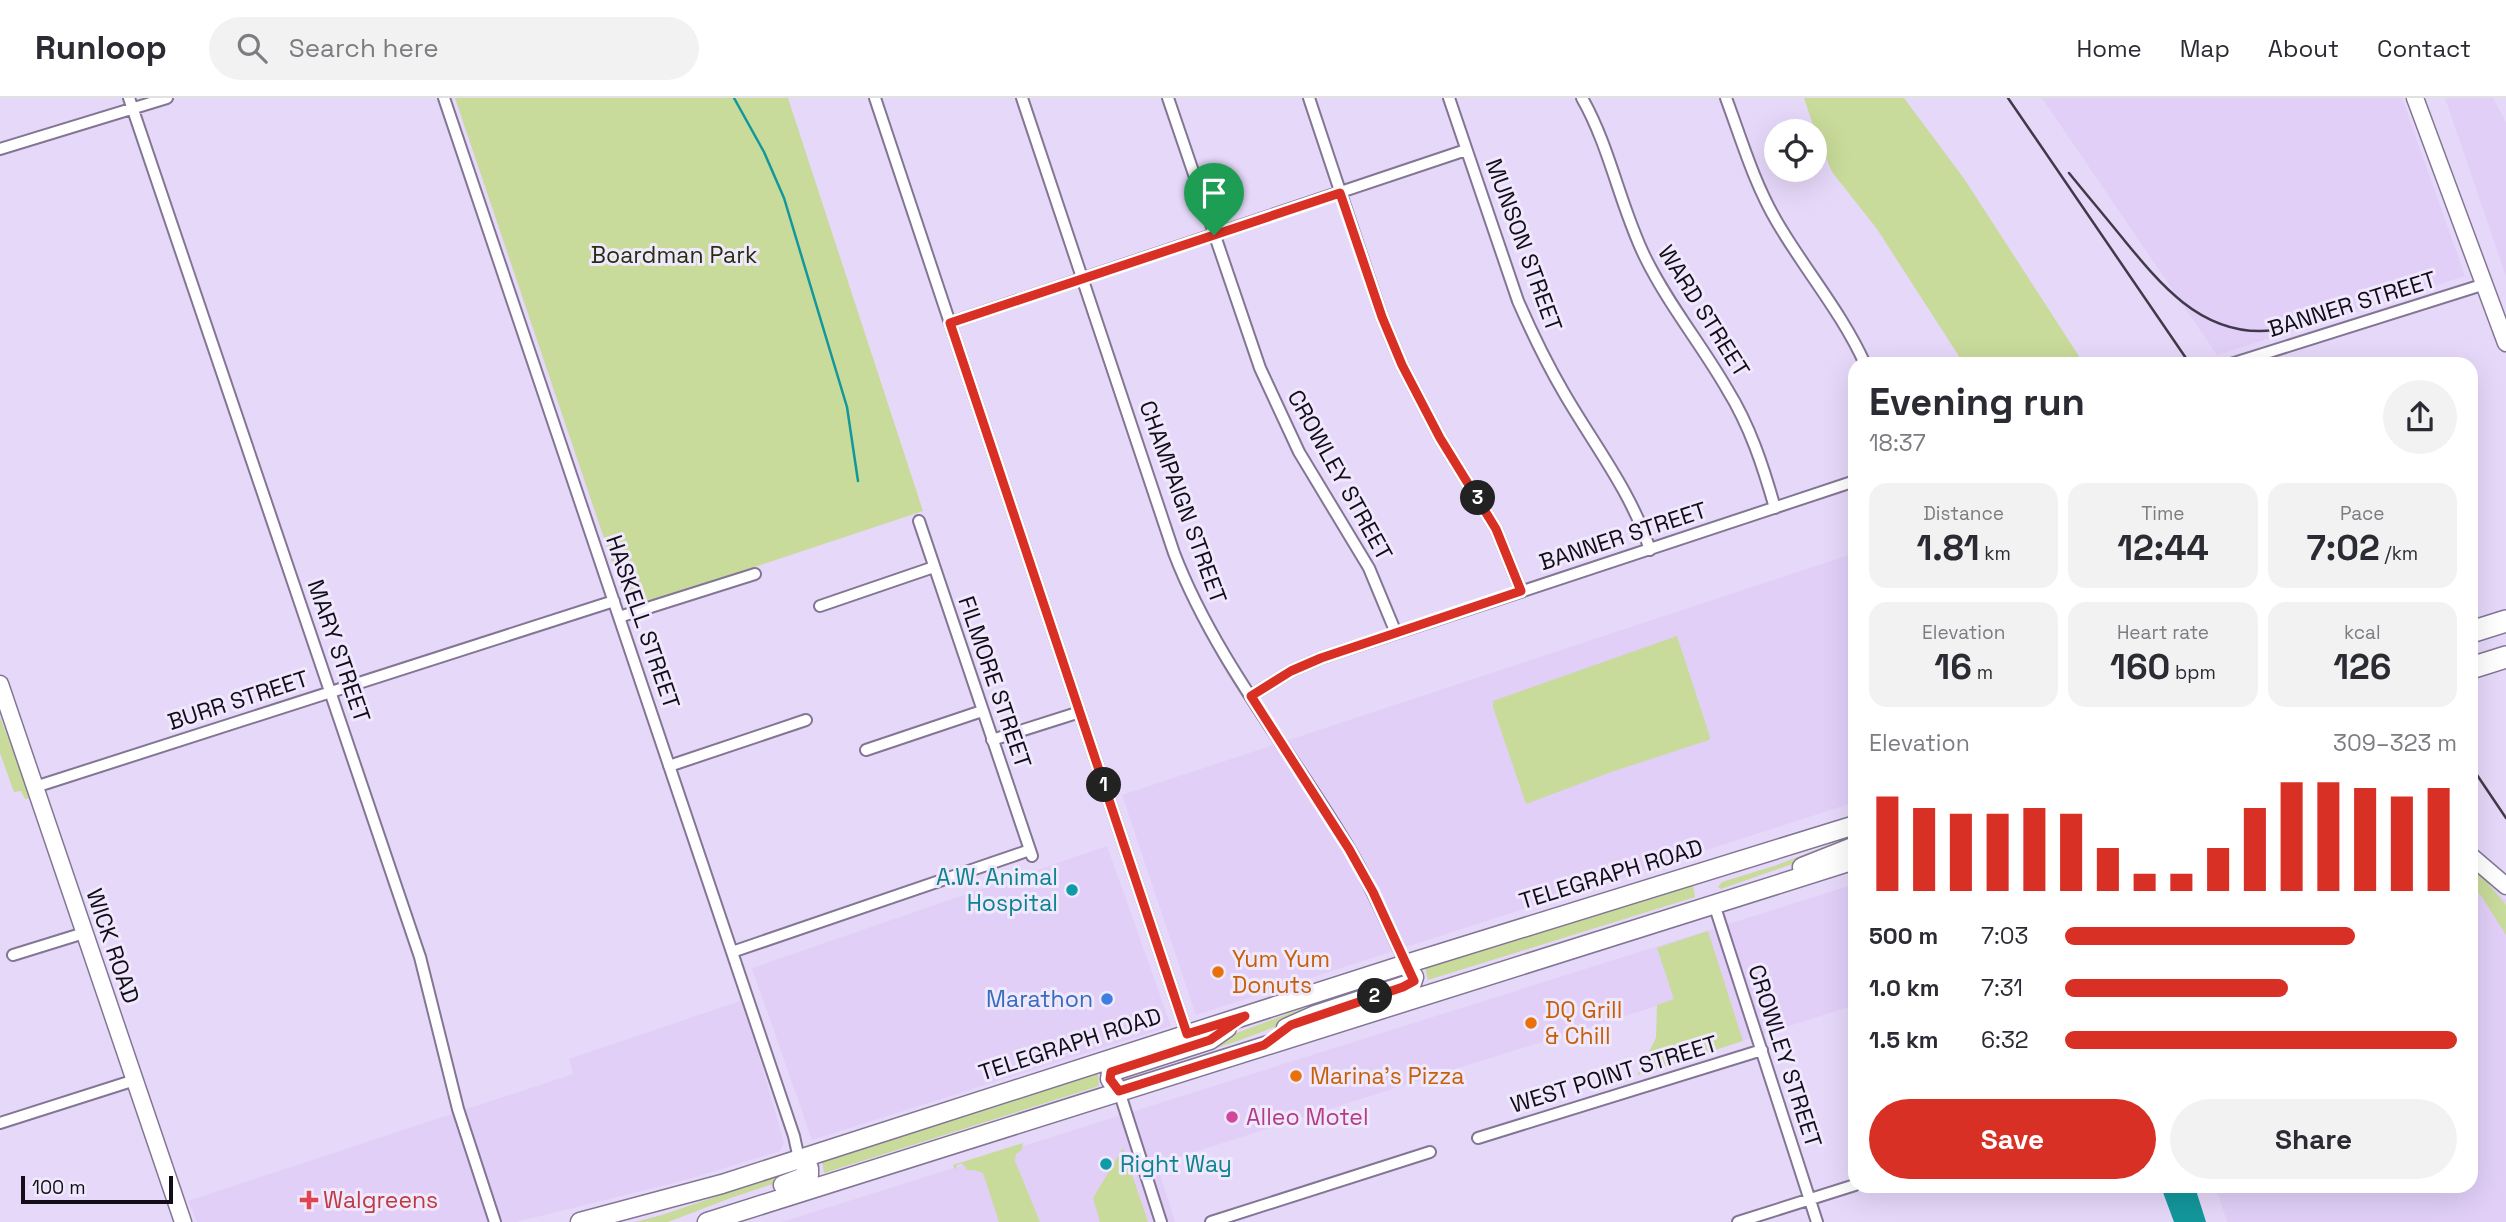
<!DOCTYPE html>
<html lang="en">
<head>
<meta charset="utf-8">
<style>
	:root { --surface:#fff; --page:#f2f2f3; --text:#2b2b33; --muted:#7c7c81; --line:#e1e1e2; --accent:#d93025 }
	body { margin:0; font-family:"Space Grotesk",sans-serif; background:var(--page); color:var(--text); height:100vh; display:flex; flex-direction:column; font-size:26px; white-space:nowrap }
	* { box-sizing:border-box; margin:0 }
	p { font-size:23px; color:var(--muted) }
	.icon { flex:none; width:38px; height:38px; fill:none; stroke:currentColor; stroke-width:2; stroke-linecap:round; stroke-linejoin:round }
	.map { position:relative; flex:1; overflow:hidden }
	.drawer { position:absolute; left:1848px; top:259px; width:630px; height:836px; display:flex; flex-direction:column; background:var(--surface); border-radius:21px; box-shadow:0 7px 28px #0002 }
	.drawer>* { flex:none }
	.fabs { position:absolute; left:1764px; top:21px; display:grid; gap:14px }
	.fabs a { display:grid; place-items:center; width:63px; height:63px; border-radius:50%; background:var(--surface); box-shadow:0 7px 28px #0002; font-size:35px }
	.scale { position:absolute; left:21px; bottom:18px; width:152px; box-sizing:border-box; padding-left:7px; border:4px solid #120d18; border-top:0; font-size:19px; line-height:24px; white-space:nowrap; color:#120d18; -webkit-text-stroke:5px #f0e8fc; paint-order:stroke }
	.pin { position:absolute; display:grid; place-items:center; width:60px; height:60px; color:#fff; margin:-72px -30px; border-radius:50% 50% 50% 0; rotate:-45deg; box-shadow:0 0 7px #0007 }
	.pin .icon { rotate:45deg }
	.km { position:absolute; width:35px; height:35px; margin:-18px; border-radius:50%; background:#222; color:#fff; font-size:19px; line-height:35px; text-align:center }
	.round { display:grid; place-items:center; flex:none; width:74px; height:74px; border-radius:37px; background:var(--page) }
	.overview { display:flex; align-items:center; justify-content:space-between; height:119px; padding:0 21px }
	h1 { font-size:38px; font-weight:800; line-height:52px }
	.stats { display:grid; grid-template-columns:repeat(3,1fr); gap:10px; height:119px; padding:7px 21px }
	.stats div { display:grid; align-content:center; border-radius:18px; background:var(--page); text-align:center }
	.stats b { font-size:35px; font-weight:800 }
	.stats small { font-size:19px; font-weight:400 }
	.stats p { font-size:19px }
	.chart { height:196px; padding:14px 21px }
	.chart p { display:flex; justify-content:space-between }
	.chart svg { width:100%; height:126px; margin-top:7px; stroke:var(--accent); stroke-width:6 }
	.primary-button { display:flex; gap:14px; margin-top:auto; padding:14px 21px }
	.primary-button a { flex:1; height:80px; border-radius:42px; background:var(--accent); color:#fff; font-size:28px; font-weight:800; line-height:80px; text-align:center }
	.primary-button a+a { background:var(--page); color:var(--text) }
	ul { padding:0 21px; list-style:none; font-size:23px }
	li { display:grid; grid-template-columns:112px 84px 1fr; align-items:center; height:52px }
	li i { height:18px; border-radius:9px; background:var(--accent) }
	header { display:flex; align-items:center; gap:42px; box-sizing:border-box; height:98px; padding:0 35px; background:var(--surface); border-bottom:2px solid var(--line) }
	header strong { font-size:33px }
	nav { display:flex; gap:38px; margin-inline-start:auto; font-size:24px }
	.search { width:490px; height:63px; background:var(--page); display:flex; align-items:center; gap:18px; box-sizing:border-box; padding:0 24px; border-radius:38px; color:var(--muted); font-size:26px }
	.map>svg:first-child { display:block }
</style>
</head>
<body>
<header>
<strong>Runloop</strong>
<div class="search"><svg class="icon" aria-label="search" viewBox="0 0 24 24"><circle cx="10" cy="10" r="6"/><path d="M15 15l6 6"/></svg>Search here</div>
<nav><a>Home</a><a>Map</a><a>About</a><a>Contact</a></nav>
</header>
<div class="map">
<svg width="2506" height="1124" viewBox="0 0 2506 1124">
	<rect width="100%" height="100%" fill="#e6d8f9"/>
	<path fill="#e1cff8" d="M2042 0H2402L2465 178 2217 257Z
		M2445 0H2493L2506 24V178Z
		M1855 455V704L1196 917 1122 697Z
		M1107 748 1171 928 812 1042 752 870Z
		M2471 771 2506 802V1124H2227L2216 1089 2471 1088Z
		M1855 786V907L1739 944 1721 888 1423 981 1157 1066 1175 1124H782Z
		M743 902 784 1045 780 1053 682 1083 516 1124H197L188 1103 573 976 569 961Z"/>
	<path fill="#c8db9a" d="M455 0H788L923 413 628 511Z
		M1804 0H1904L1965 82 2084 266H1964L1877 131 1832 74 1816 36Z
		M1677 538 1710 639 1709 642 1611 674 1526 706 1493 609V603Z
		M0 619 32 700 25 701 21 693 14 694 0 655Z
		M1855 737V744L1721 791 1718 789 1722 784 1777 767Z
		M2471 771 2487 784 2506 807V837L2482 799 2471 787Z
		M1693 787 1695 799 1428 882 1425 870Z
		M1708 833 1743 943 1637 977 1656 940 1657 907 1674 901 1657 850Z
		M1402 878V881L1235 944 1124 979V977L1298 912Z
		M1098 976 1099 988 824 1075 822 1063Z
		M1023 1045 1022 1052 1016 1056 1015 1063 1040 1124H999L983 1075 974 1072H966V1069L962 1066 957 1067 955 1072 953 1067Z
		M1123 1050 1148 1124H1100L1093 1100Z
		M797 1071 798 1075 793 1079 728 1101 668 1124H635L662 1117Z"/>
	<path fill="#13979b" d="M2161 1089H2195L2206 1124H2174Z"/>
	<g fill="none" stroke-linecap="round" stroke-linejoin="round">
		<path stroke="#13979b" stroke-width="2.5" d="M734 0 764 54 784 100 847 309 858 383"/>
		<g stroke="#837695" stroke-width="14">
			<path id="street" d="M129 0 420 859 458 1011 495 1124
				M444 0 794 1038 799 1061
				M875 0 1187 936
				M1022 0 1174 455C1216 564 1292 653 1350 752 1372 789 1388 828 1406 866
				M1168 0 1260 270 1299 354 1369 470 1396 535
				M1309 0 1382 219 1402 267 1440 340 1496 431 1521 493
				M1449 0 1518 203C1532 235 1547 266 1564 295 1594 347 1631 393 1650 452
				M1582 0C1610 49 1620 108 1645 159 1668 206 1701 246 1727 291 1750 328 1763 368 1775 410
				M1726 0C1742 43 1754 85 1777 124 1805 172 1842 215 1865 266
				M0 51 167 0
				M950 225 1466 52
				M2231 266 2485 186
				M919 423 1032 758
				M820 508 934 469
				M619 519 755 476
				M1251 598 1291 573 1321 560 1855 383
				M992 642 1080 614
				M866 652 982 613
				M669 668 806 622
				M35 689 614 503
				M1714 806 1817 1124
				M732 854 1030 752
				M13 857 84 835
				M1119 993 1161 1124
				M0 1025 135 982
				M1478 1040 1762 952
				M1211 1124 1430 1054
				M1738 1124 1855 1087"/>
		</g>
		<g stroke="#837695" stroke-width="19">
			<path id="secondary" d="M2415 0 2506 245
				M0 586 183 1124
				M2471 758 2506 788"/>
		</g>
		<g stroke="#837695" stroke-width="21">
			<path id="primary" d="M1802 769 1855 748
				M1286 930 1315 917 1412 885 1414 879 1406 866
				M1119 993 1110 981 1111 974 1210 942 1227 930
				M783 1087 809 1077V1070L799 1061
				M580 1124 722 1086 1406 866 1855 727
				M707 1124 1855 762"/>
		</g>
		<g stroke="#837695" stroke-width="24">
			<path id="highway" d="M2471 534 2506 523
				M2471 570 2506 559"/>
		</g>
		<use href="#street" stroke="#fff" stroke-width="10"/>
		<use href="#secondary" stroke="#fff" stroke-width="16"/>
		<use href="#primary" stroke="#fff" stroke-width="18"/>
		<use href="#highway" stroke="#fff" stroke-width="21"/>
		<path stroke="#413a4a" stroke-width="2.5" d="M2008 0 2190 266
			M2069 75C2086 96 2103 116 2120 137 2157 182 2196 233 2260 233 2289 233 2321 218 2348 209
			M2471 668 2506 720"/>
	</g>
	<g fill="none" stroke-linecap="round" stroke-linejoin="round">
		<g stroke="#fff" stroke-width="14">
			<path id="route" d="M1340 95 1382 219 1402 267 1440 340 1496 431 1521 493 1321 560 1291 573 1251 598 1349 751 1373 794 1414 883 1403 889 1291 927 1264 947 1119 993 1110 981 1111 974 1210 942 1245 918 1187 936 950 225Z"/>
		</g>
		<use href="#route" stroke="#d93025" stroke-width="9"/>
	</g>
	<g fill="#0f9aa8" stroke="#f0e8fc" stroke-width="2.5">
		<circle cx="1072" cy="792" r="7"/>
		<circle cx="1106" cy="1066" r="7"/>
	</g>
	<g fill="#e8710a" stroke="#f0e8fc" stroke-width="2.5">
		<circle cx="1218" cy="874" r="7"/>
		<circle cx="1531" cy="925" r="7"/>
		<circle cx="1296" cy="978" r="7"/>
	</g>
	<circle fill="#3f7fe0" stroke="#f0e8fc" stroke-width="2.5" cx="1107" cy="901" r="7"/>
	<circle fill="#d1479c" stroke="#f0e8fc" stroke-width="2.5" cx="1232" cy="1019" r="7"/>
	<path fill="#e0444e" stroke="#f0e8fc" stroke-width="2.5" d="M305.5 1091.5h7v7h7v7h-7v7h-7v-7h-7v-7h7z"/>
	<g text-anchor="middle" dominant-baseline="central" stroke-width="6" stroke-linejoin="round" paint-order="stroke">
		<g font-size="23" fill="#120d18" stroke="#f0e8fc">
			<text transform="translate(1524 147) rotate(70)">MUNSON STREET</text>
			<text transform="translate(2352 206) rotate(-17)">BANNER STREET</text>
			<text transform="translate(1704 213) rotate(58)">WARD STREET</text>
			<text transform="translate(1340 377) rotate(61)">CROWLEY STREET</text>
			<text transform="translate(1183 404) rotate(70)">CHAMPAIGN STREET</text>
			<text transform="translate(1623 438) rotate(-18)">BANNER STREET</text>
			<text transform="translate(643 524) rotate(71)">HASKELL STREET</text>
			<text transform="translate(339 553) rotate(71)">MARY STREET</text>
			<text transform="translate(995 584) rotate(71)">FILMORE STREET</text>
			<text transform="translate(238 602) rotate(-18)">BURR STREET</text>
			<text transform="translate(1611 776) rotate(-17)">TELEGRAPH ROAD</text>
			<text transform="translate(113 848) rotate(71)">WICK ROAD</text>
			<text transform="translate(1070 946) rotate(-18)">TELEGRAPH ROAD</text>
			<text transform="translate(1785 958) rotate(72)">CROWLEY STREET</text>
			<text transform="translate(1614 976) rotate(-17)">WEST POINT STREET</text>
		</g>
		<g font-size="23" fill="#262e0d" stroke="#f0e8fc">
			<text x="674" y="157">Boardman Park</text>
		</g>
		<g font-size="23" fill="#0d838f" stroke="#f0e8fc" text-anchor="end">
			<text x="1058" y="779">A.W. Animal<tspan x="1058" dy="26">Hospital</tspan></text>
			<text x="1120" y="1066" text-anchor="start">Right Way</text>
		</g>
		<g font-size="23" fill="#c56008" stroke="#f0e8fc" text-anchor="start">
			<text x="1232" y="861">Yum Yum<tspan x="1232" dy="26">Donuts</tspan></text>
			<text x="1545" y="912">DQ Grill<tspan x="1545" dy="26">&amp; Chill</tspan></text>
			<text x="1310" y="978">Marina's Pizza</text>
		</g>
		<g font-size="23" fill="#366cbe" stroke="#f0e8fc" text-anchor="end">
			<text x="1093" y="901">Marathon</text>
		</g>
		<g font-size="23" fill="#b23c85" stroke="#f0e8fc" text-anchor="start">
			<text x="1246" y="1019">Alleo Motel</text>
		</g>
		<g font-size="23" fill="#be3a42" stroke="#f0e8fc" text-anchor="start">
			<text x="323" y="1102">Walgreens</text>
		</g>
	</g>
</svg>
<div class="fabs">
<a><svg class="icon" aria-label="locate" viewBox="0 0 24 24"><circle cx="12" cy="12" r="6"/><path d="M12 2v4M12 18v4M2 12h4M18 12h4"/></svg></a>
</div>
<div class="scale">100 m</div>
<div class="pin" style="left:1214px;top:137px;background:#1e9e55"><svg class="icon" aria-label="arrive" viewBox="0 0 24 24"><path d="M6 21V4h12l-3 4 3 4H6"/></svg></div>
<b class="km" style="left:1104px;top:687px">1</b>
<b class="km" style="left:1375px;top:898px">2</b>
<b class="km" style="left:1478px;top:400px">3</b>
<section class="drawer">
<div class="overview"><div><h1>Evening run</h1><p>18:37</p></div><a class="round"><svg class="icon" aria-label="share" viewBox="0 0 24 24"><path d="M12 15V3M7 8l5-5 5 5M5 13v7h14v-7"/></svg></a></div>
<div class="stats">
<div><p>Distance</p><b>1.81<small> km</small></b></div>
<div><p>Time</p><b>12:44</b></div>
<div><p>Pace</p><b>7:02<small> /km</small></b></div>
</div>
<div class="stats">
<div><p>Elevation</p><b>16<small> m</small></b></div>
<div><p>Heart rate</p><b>160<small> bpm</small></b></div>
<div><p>kcal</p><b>126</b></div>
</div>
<div class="chart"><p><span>Elevation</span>309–323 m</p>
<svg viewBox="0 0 160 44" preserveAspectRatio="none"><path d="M5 44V11M15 44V15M25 44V17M35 44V17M45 44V15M55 44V17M65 44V29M75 44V38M85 44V38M95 44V29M105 44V15M115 44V6M125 44V6M135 44V8M145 44V11M155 44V8"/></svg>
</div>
<ul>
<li><b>500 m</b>7:03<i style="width:74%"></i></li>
<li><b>1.0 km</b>7:31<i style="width:57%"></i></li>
<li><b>1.5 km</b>6:32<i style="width:100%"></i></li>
</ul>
<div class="primary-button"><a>Save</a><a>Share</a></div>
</section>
</div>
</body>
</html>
